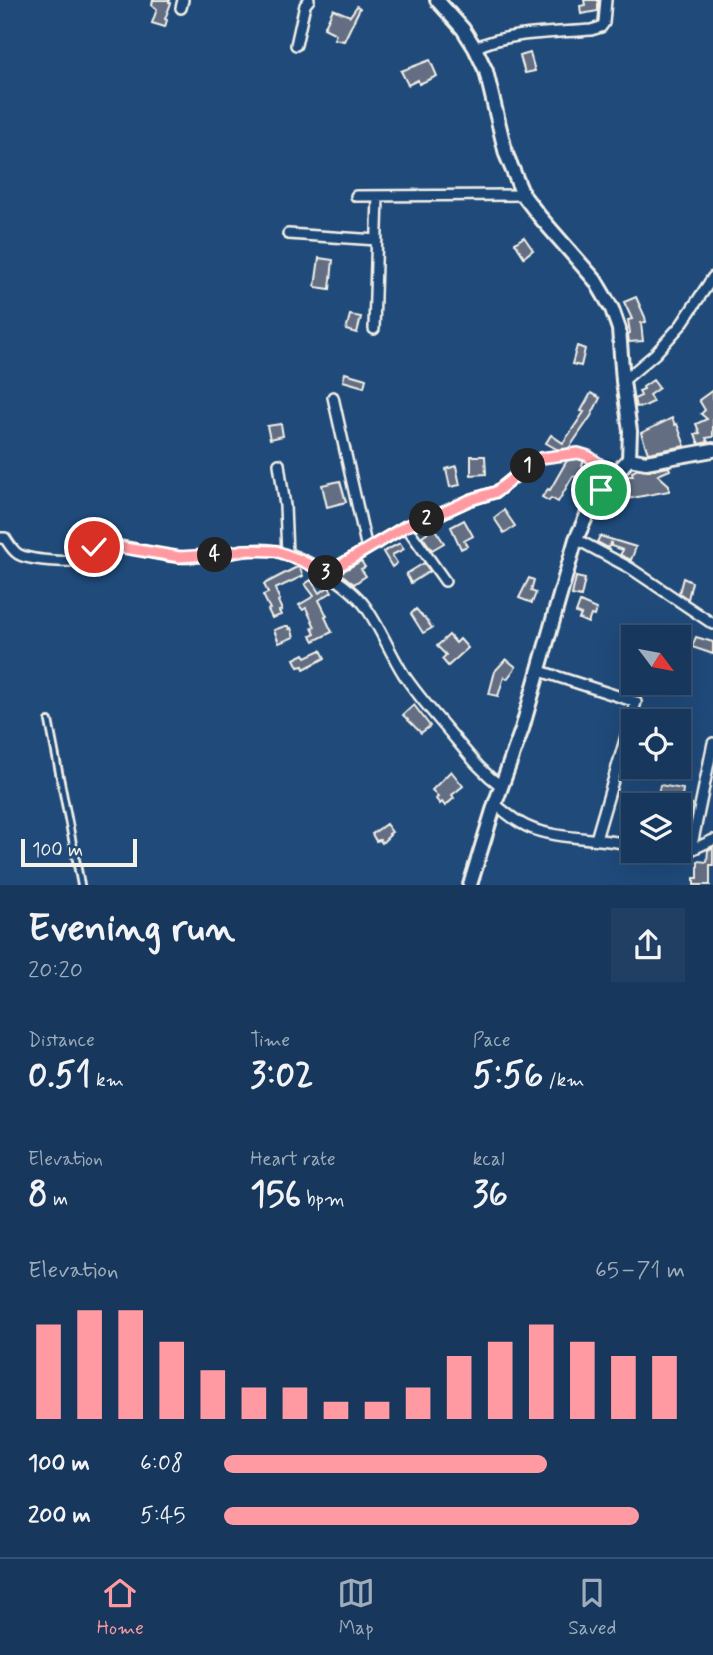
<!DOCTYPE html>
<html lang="en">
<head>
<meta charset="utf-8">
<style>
	:root { --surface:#17385c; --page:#203f62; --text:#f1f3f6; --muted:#9eacbb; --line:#365272; --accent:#ff9aa2 }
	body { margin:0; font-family:Mynerve,sans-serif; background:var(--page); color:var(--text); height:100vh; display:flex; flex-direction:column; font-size:26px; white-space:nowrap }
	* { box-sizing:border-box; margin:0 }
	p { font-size:23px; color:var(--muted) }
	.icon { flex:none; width:38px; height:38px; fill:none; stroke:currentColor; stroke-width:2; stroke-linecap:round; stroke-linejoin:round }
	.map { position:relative; height:885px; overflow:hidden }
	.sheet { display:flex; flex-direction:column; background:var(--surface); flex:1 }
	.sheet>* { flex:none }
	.needle { width:46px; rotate:122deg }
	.tools { position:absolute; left:621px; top:625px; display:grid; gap:14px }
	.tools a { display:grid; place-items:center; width:70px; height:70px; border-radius:0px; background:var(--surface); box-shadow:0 7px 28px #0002,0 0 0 2px var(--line); font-size:35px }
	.scale { position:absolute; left:21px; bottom:18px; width:116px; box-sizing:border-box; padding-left:7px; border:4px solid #f4f1e8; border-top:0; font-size:19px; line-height:24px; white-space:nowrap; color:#f4f1e8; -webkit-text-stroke:5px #1f4a7a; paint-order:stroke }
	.pin { position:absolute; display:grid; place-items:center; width:60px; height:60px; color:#fff; margin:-30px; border:4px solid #fff; border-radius:50%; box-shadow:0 2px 7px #0007 }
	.km { position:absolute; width:35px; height:35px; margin:-18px; border-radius:50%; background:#222; color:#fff; font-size:19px; line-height:35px; text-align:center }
	.round { display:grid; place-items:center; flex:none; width:74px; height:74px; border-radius:0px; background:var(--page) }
	.head { display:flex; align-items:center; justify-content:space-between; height:119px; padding:0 28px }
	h1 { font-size:38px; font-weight:700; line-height:52px }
	.figures { display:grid; grid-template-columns:repeat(3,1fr); gap:10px; height:119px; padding:7px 28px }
	.figures div { display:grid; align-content:center }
	.figures b { font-size:35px; font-weight:700 }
	.figures small { font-size:19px; font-weight:400 }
	.figures p { font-size:19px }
	.chart { height:196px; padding:14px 28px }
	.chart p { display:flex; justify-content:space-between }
	.chart svg { width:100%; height:126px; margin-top:7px; stroke:var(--accent); stroke-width:6 }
	ul { padding:0 28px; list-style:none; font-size:23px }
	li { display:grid; grid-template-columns:112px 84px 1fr; align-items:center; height:52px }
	li i { height:18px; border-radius:9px; background:var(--accent) }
	.tab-bar { display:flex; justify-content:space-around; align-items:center; height:98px; border-top:2px solid var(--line); background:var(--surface); font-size:19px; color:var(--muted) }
	.tab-bar a { display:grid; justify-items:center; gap:4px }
	.tab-bar .on { color:var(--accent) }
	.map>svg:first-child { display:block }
</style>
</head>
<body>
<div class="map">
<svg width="713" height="885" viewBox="0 0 713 885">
	<rect width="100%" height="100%" fill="#1f4a7a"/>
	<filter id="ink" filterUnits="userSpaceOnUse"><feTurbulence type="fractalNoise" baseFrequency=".0143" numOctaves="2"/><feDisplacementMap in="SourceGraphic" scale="14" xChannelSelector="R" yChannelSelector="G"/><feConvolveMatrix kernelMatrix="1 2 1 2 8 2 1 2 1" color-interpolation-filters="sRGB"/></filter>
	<g filter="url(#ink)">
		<path fill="#636e83" stroke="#f4f1e8" stroke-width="2" d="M153 0H170L169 2 171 3 165 19 167 20 165 27 152 23 157 9 152 5Z
			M584 0H598V11L581 14 580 6 585 5Z
			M357 6 360 8 344 41 334 39 336 34 324 28 333 9 350 16Z
			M530 53 535 71 525 73 520 56Z
			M430 60 437 76 419 84 418 80 408 85 401 71Z
			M524 237 533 250 524 257 515 243Z
			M319 258 333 260 330 289 315 287Z
			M636 297 645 317 646 322 641 323 643 341 629 342 628 334 630 333 628 320 632 319 624 302Z
			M350 315 361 317 357 333 346 330Z
			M577 346 585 349 581 366 572 364Z
			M345 373 366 379 364 387 343 381Z
			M653 380 659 388 649 395 653 402 645 406 636 407 634 399 641 396 639 391 644 389 643 387Z
			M713 390V437L706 438 708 442 699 444 695 434 700 433 696 424 707 419 701 414 705 410 699 400Z
			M591 393 600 398 591 416 565 454 546 443 551 435 563 443 584 412 581 411Z
			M672 418 675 425 677 424 685 446 648 453 641 433Z
			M281 424 283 436 270 439 267 426Z
			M570 455 584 460 582 466 595 470 591 482 573 476 558 502 551 498 549 501 542 497 548 489 550 490Z
			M471 456H485L486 474 471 475Z
			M456 466 460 485 450 487 446 469Z
			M669 467 670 470 658 475 669 485V491L627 499V492L614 494 613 489 621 486V483H626V476H633L632 472 638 469 647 471Z
			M340 481 346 502 327 507 322 485Z
			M504 510 515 526 504 533 494 518Z
			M464 520 473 536 464 541 467 546 461 549 451 527Z
			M434 528 444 543 432 550 422 536Z
			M600 536 636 547 631 560 620 555 623 550 611 546V542L608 548 597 542Z
			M400 543 404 549 392 555 397 563 392 567 383 552Z
			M361 561 365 567 361 569 366 576 354 584 340 573Z
			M424 563 430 571 411 583 406 574Z
			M299 566 303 576 275 589 280 600 278 601 282 610 279 611 281 615 272 618 268 610 270 609 263 595 268 593 264 584Z
			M576 577 585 579 581 597 572 595Z
			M529 578 534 580 531 591 536 593 532 603 519 598Z
			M683 578 692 582 688 599 679 593Z
			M311 580 319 593 329 587 332 592 319 600 327 616 325 617 332 632 314 641 311 636 315 634 312 628 315 627 306 608 303 610 299 605 314 596 305 584Z
			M580 602 596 609 594 616 591 615 588 623 579 619 581 615 576 613Z
			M416 609 423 617H424L432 628 423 633 411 614Z
			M285 626H288L289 629 291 628 294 637 279 643 274 630Z
			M449 635 456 643 460 639 468 648 448 666 442 659 446 655 437 646Z
			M696 637 713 642V654L692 647Z
			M321 650 325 658 304 669 303 666 298 667 294 659 304 654 306 657Z
			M506 659 516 667 507 679 504 677 498 696 489 694 495 671Z
			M414 705 430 726 421 733 403 715Z
			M451 771 463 786 452 795 454 798 445 806 442 802 440 804 436 799 438 797 432 790Z
			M660 785 683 789 681 804 682 802 692 804 685 836 679 834V815L681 805H664L666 798 660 797 661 795 658 794Z
			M386 824 392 832 389 834 390 835 382 843 380 840 376 841 372 834Z
			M713 848V865H710V885H694V878H698V861L707 862 708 850Z"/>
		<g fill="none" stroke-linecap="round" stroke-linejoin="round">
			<g stroke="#f4f1e8" stroke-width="10">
				<path id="lane" d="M49 721 81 885"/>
			</g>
			<g stroke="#f4f1e8" stroke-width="14">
				<path id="street" d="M181 8 183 0
					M296 45 305 5 309 0
					M475 48C506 32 557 33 591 30L601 27 604 23 606 0
					M356 196 523 195
					M288 234 377 240
					M374 329 378 196
					M623 381 655 354 681 325 713 277
					M333 397 367 549
					M279 464 285 506 287 554
					M406 526 445 581
					M0 538H5C9 544 12 550 18 554 28 560 70 564 80 559 91 553 93 544 108 545 132 546 156 556 181 557 194 558 210 556 223 554 241 552 258 547 276 551 302 555 349 584 365 606 380 627 390 653 404 675 420 699 439 719 457 741 471 758 483 773 501 786
					M576 539 630 568 713 624
					M327 573 406 526 434 517 470 500 496 492 533 462
					M540 671 636 702 596 839
					M495 804C505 812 515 821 526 826 554 840 601 837 634 845
					M679 850H691L713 840
					M691 850 713 743"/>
			</g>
			<g stroke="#f4f1e8" stroke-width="18">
				<path id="secondary" d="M437 0 463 29 475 48 486 71 506 154 523 195 540 217 595 280 612 309 619 329 623 381 630 431 629 459 601 490 588 513 576 539 522 729 495 804 470 885
					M629 459 646 462 713 450"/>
			</g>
			<path stroke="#f4f1e8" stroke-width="2" stroke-dasharray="7 5" stroke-linecap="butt" d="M541 457 578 453 588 456 608 470"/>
			<use href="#lane" stroke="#1f4a7a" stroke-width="4.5"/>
			<use href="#street" stroke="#1f4a7a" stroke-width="9"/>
			<use href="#secondary" stroke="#1f4a7a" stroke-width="12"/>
		</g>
	</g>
	<g fill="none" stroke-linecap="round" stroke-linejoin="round" filter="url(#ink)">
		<g stroke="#fff" stroke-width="14">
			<path id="route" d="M94 547 106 545 180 557 223 554 244 550 276 551 300 560 327 573 406 526 433 517 470 500 496 492 533 462 541 458 578 453 588 456 614 474 601 490"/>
		</g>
		<use href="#route" stroke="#ff9aa2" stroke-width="9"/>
	</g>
</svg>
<div class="tools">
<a><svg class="needle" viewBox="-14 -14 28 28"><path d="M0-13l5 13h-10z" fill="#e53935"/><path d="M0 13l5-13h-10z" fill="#9eacbb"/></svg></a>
<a><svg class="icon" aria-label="locate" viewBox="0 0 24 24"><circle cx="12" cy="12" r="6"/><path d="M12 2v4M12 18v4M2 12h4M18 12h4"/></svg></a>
<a><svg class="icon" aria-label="layers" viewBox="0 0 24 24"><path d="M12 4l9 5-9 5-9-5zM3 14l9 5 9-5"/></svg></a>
</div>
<div class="scale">100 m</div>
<div class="pin" style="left:601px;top:490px;background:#1e9e55"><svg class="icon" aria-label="arrive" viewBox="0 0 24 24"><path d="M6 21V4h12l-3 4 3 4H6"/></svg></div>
<div class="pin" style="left:94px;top:547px;background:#d93025"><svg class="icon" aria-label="check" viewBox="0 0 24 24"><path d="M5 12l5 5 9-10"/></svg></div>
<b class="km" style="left:528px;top:466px">1</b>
<b class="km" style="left:427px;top:519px">2</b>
<b class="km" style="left:326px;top:573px">3</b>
<b class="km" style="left:215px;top:555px">4</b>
</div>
<section class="sheet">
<div class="head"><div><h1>Evening run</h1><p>20:20</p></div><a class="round"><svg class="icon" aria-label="share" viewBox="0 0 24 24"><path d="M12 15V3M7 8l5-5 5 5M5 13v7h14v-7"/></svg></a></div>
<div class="figures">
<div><p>Distance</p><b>0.51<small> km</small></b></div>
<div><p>Time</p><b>3:02</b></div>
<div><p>Pace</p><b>5:56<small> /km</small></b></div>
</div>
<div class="figures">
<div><p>Elevation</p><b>8<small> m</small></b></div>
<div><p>Heart rate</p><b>156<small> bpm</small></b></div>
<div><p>kcal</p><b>36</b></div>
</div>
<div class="chart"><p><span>Elevation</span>65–71 m</p>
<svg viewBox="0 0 160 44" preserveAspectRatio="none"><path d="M5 44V11M15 44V6M25 44V6M35 44V17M45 44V27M55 44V33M65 44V33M75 44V38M85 44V38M95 44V33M105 44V22M115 44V17M125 44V11M135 44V17M145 44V22M155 44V22"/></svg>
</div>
<ul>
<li><b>100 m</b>6:08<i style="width:70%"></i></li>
<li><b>200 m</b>5:45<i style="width:90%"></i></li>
</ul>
</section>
<nav class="tab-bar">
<a class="on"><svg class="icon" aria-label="home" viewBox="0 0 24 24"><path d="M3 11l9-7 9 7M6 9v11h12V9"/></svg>Home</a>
<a><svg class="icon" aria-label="map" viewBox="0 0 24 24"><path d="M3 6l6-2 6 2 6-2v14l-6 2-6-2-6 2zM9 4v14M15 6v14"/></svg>Map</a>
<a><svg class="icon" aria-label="saved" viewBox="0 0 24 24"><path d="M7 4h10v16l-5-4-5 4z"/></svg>Saved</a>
</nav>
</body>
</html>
